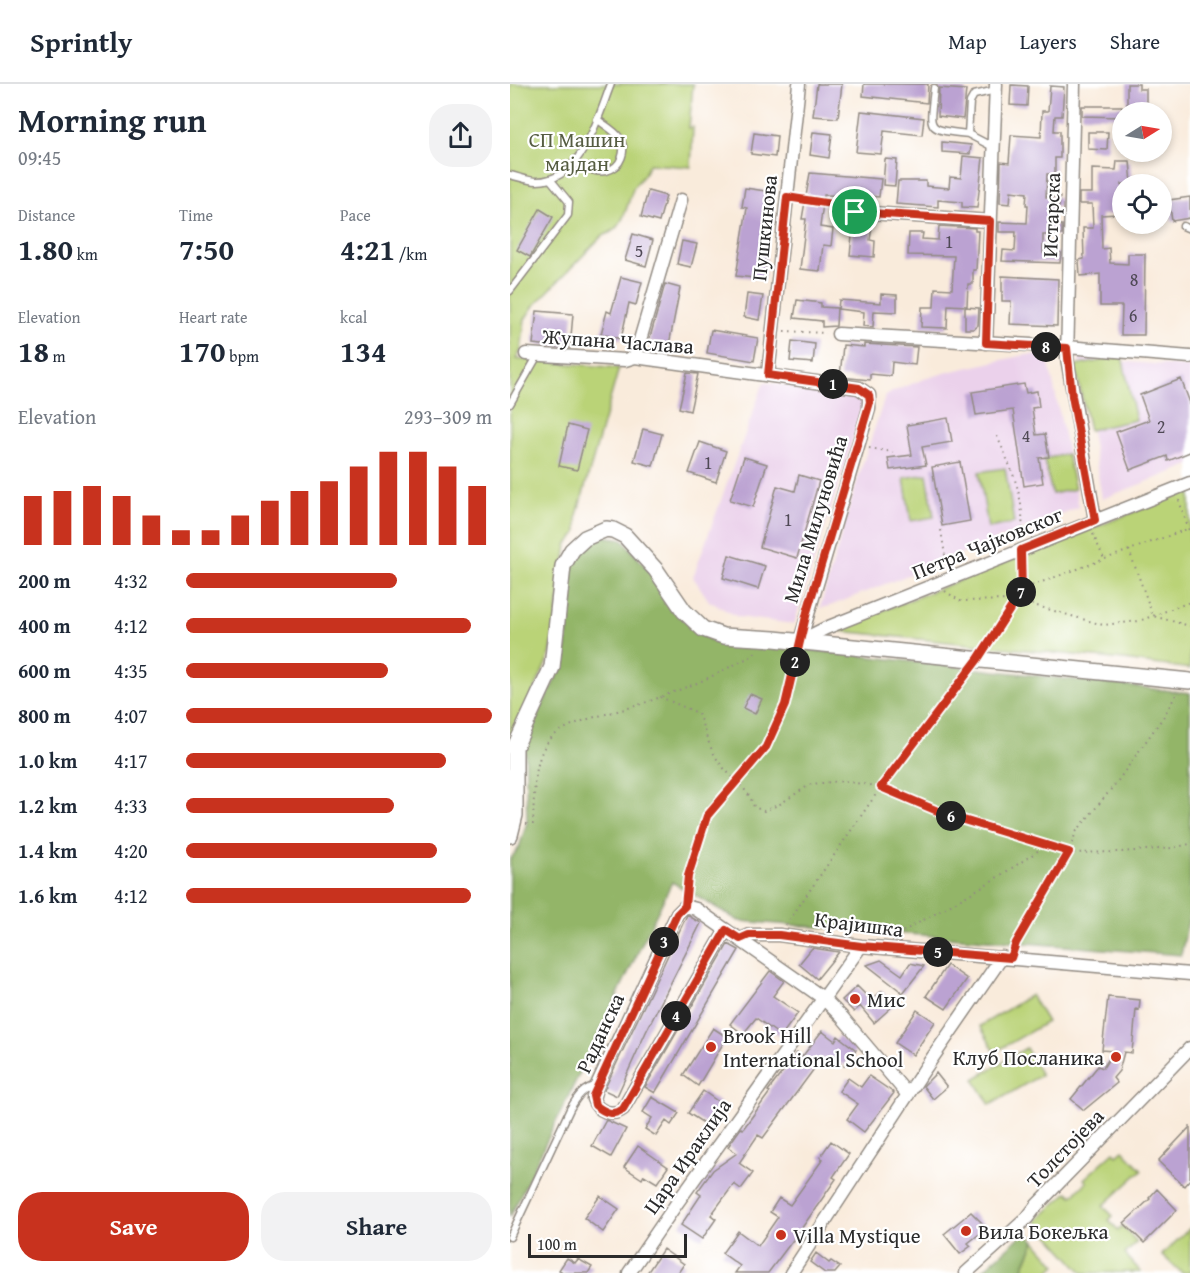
<!DOCTYPE html>
<html lang="en">
<head>
<meta charset="utf-8">
<style>
	:root { --surface:#fff; --page:#f2f2f3; --text:#1f2937; --muted:#747a83; --line:#e0e1e3; --accent:#c8321e }
	body { margin:0; font-family:"Gentium Book Plus",serif; background:var(--page); color:var(--text); height:100vh; display:flex; flex-direction:column; font-size:22px; white-space:nowrap }
	* { box-sizing:border-box; margin:0 }
	p { font-size:20px; color:var(--muted) }
	.icon { flex:none; width:33px; height:33px; fill:none; stroke:currentColor; stroke-width:2; stroke-linecap:round; stroke-linejoin:round }
	.map { position:relative; flex:1; overflow:hidden }
	.drawer { display:flex; flex-direction:column; background:var(--surface); width:510px }
	.drawer>* { flex:none }
	.needle { width:39px; rotate:79deg }
	.fabs { position:absolute; left:602px; top:18px; display:grid; gap:12px }
	.fabs a { display:grid; place-items:center; width:60px; height:60px; border-radius:50%; background:var(--surface); box-shadow:0 3px 9px #0003; font-size:30px }
	.scale { position:absolute; left:18px; bottom:15px; width:159px; box-sizing:border-box; padding-left:6px; border:3px solid #2b2b2b; border-top:0; font-size:16px; line-height:21px; white-space:nowrap; color:#2b2b2b; -webkit-text-stroke:4px #fff; paint-order:stroke }
	.pin { position:absolute; display:grid; place-items:center; width:51px; height:51px; color:#fff; margin:-26px; border:3px solid #fff; border-radius:50%; box-shadow:0 2px 6px #0007 }
	.km { position:absolute; width:30px; height:30px; margin:-15px; border-radius:50%; background:#222; color:#fff; font-size:16px; line-height:30px; text-align:center }
	.round { display:grid; place-items:center; flex:none; width:63px; height:63px; border-radius:24px; background:var(--page) }
	.head { display:flex; align-items:center; justify-content:space-between; height:102px; padding:0 18px }
	h1 { font-size:33px; font-weight:700; line-height:45px }
	.figures { display:grid; grid-template-columns:repeat(3,1fr); gap:9px; height:102px; padding:6px 18px }
	.figures div { display:grid; align-content:center }
	.figures b { font-size:30px; font-weight:700 }
	.figures small { font-size:16px; font-weight:400 }
	.figures p { font-size:16px }
	.chart { height:168px; padding:12px 18px }
	.chart p { display:flex; justify-content:space-between }
	.chart svg { width:100%; height:108px; margin-top:6px; stroke:var(--accent); stroke-width:6 }
	.cta { display:flex; gap:12px; margin-top:auto; padding:12px 18px }
	.cta a { flex:1; height:69px; border-radius:24px; background:var(--accent); color:#fff; font-size:24px; font-weight:700; line-height:69px; text-align:center }
	.cta a+a { background:var(--page); color:var(--text) }
	ul { padding:0 18px; list-style:none; font-size:20px }
	li { display:grid; grid-template-columns:96px 72px 1fr; align-items:center; height:45px }
	li i { height:15px; border-radius:8px; background:var(--accent) }
	header { display:flex; align-items:center; gap:36px; box-sizing:border-box; height:84px; padding:0 30px; background:var(--surface); border-bottom:2px solid var(--line) }
	header strong { font-size:28px }
	nav { display:flex; gap:33px; margin-inline-start:auto; font-size:21px }
	main { display:flex; flex:1; min-height:0 }
	.map>svg:first-child { display:block }
</style>
</head>
<body>
<header>
<strong>Sprintly</strong>
<nav><a>Map</a><a>Layers</a><a>Share</a></nav>
</header>
<main>
<section class="drawer">
<div class="head"><div><h1>Morning run</h1><p>09:45</p></div><a class="round"><svg class="icon" aria-label="share" viewBox="0 0 24 24"><path d="M12 15V3M7 8l5-5 5 5M5 13v7h14v-7"/></svg></a></div>
<div class="figures">
<div><p>Distance</p><b>1.80<small> km</small></b></div>
<div><p>Time</p><b>7:50</b></div>
<div><p>Pace</p><b>4:21<small> /km</small></b></div>
</div>
<div class="figures">
<div><p>Elevation</p><b>18<small> m</small></b></div>
<div><p>Heart rate</p><b>170<small> bpm</small></b></div>
<div><p>kcal</p><b>134</b></div>
</div>
<div class="chart"><p><span>Elevation</span>293–309 m</p>
<svg viewBox="0 0 160 44" preserveAspectRatio="none"><path d="M5 44V24M15 44V22M25 44V20M35 44V24M45 44V32M55 44V38M65 44V38M75 44V32M85 44V26M95 44V22M105 44V18M115 44V12M125 44V6M135 44V6M145 44V12M155 44V20"/></svg>
</div>
<ul>
<li><b>200 m</b>4:32<i style="width:69%"></i></li>
<li><b>400 m</b>4:12<i style="width:93%"></i></li>
<li><b>600 m</b>4:35<i style="width:66%"></i></li>
<li><b>800 m</b>4:07<i style="width:100%"></i></li>
<li><b>1.0 km</b>4:17<i style="width:85%"></i></li>
<li><b>1.2 km</b>4:33<i style="width:68%"></i></li>
<li><b>1.4 km</b>4:20<i style="width:82%"></i></li>
<li><b>1.6 km</b>4:12<i style="width:93%"></i></li>
</ul>
<div class="cta"><a>Save</a><a>Share</a></div>
</section>
<div class="map">
<svg width="680" height="1189" viewBox="0 0 680 1189">
	<rect width="100%" height="100%" fill="#fff"/>
	<filter id="ink" filterUnits="userSpaceOnUse"><feTurbulence type="fractalNoise" baseFrequency=".0167" numOctaves="2"/><feDisplacementMap in="SourceGraphic" scale="12" xChannelSelector="R" yChannelSelector="G"/><feConvolveMatrix kernelMatrix="1 2 1 2 8 2 1 2 1" color-interpolation-filters="sRGB"/></filter>
	<filter id="wash" filterUnits="userSpaceOnUse"><feTurbulence type="fractalNoise" baseFrequency=".008" numOctaves="4" result="noise"/><feDisplacementMap in="SourceGraphic" scale="24" xChannelSelector="R" yChannelSelector="G"/><feGaussianBlur stdDeviation="1.35" result="paint"/><feColorMatrix in="noise" values="0 0 0 0 0 0 0 0 0 0 0 0 0 0 0 0 0 1.4 0 .05"/><feComposite in="paint" operator="in"/></filter>
	<g filter="url(#wash)">
		<rect width="100%" height="100%" fill="#f9ebdb"/>
		<path fill="#ebd1eb" d="M537 270 569 423 320 522 310 524 350 388 375 313 382 308 414 295 442 287 515 271Z
			M569 274 680 283V381L592 415Z
			M254 298 346 312 353 317 347 342 284 540 228 533 199 517 183 493Z"/>
		<path fill="#bad377" stroke="#727f51" stroke-width="1.5" d="M0 0H183L179 44 183 43 181 83 139 80C137 84 135 89 133 92 130 96 126 99 124 103 115 123 116 145 92 152L23 223 15 235 11 267 6 275 109 284 67 431V449L57 461 41 568 0 662Z
			M612 272 626 336 579 346 565 282Z
			M557 370 565 405 542 410 534 375Z
			M495 384 504 439 478 444 469 388Z
			M417 390 424 433 401 437 394 394Z
			M680 406V585L614 576 331 547V543Z
			M521 911 537 938 485 968 470 942Z
			M516 964 531 991 480 1021 464 995Z
			M613 1066 632 1086 593 1122 603 1132 599 1136 608 1146 612 1142 627 1158 615 1170 631 1188 573 1189 526 1137 558 1108 562 1112 577 1098 574 1095 604 1068 607 1071Z
			M680 1144V1189H672L652 1171Z
			M525 1157 546 1181 537 1189H517L513 1185Z"/>
		<path fill="#93b568" stroke="#5f704a" stroke-width="1.5" d="M93 452 112 455 194 552 204 558 292 565 680 609V828L671 871 229 837 162 798 0 1133V775L9 764 17 738 15 656 53 580 57 561 58 517 61 484 74 463Z
			M516 1147 525 1157 513 1184 517 1189H470Z"/>
		<g id="blocks">
			<path fill="#bba2d2" d="M307 0H332L328 34 303 32Z
				M354 0H418L417 19 353 12Z
				M617 0H629V5H636V23H617Z
				M501 1 518 2 517 22 500 21Z
				M540 2 554 3 552 32H545L544 47H550V74H545V90H537L536 113H550L549 123 542 122 540 141H552V151H533V169H551L550 179 492 177 493 166 505 167 506 148H489V138L517 139 518 121H516L517 109 501 107 500 120 490 119 491 78 499 79 501 51 531 53 532 27H538Z
				M429 4 456 6 453 35 428 32Z
				M572 22H612V33L572 32Z
				M351 27 414 34 412 51 374 47 371 70 346 68Z
				M303 48 322 50 319 74 300 71Z
				M578 48H598L597 66 578 65Z
				M244 49 267 52 265 73 241 70Z
				M432 58 461 61 460 70 432 68Z
				M453 72 473 74 467 124 452 123V118L428 116V123L386 120 388 97H416V102L439 104 440 93 451 94Z
				M375 75 387 76 385 102 373 101Z
				M607 77H620L622 100H612V118H607V130L591 131 592 165 599 164 600 179 618 180V170H635L634 251H611L612 222H590V190L570 192 569 176 574 175 573 144H583L582 120H569V109H582V85L606 86Z
				M300 89 371 95 369 113 340 110V112L314 111 310 143 323 145 321 162 313 161 310 187 290 185 296 135H292Z
				M235 104 263 108 254 169H257L254 195 226 192 237 124 232 123Z
				M138 107 156 112 149 138 131 133Z
				M680 113V134L662 137 659 116Z
				M30 125 43 133 20 173 7 166Z
				M343 142 362 143 360 156 365 157 364 173 340 171Z
				M429 142 465 144V147H468L466 186H463V200H458L457 222 438 221 437 244 411 243 412 223H424L425 204 442 205 444 172 398 171 399 149H413L412 155 428 156Z
				M123 150 143 156 136 182 115 176Z
				M172 157 187 160 181 183 167 180Z
				M492 192 548 195 547 242 500 240 501 217H492Z
				M111 193 132 198 126 221 119 219 111 255 91 250 97 227 101 229Z
				M155 200 170 204 159 261 139 257Z
				M237 210 253 212 249 236 234 233Z
				M371 210 387 211V228L364 227 363 243 353 242 354 228 328 225 329 216 371 219Z
				M287 216 311 219V223L327 224 326 242 312 243V237L284 234Z
				M455 223 469 224 468 241 463 245H455Z
				M27 227 63 230 60 264 23 260Z
				M201 246 248 254 244 277 197 269Z
				M282 257 305 260 303 279 280 277Z
				M354 260 407 263 405 281 382 278 381 292 360 290V296L330 293 333 261 354 263Z
				M177 289 188 290 180 327 169 324Z
				M671 295 680 319V368L658 377 657 372 620 386 606 348 639 336 630 311Z
				M514 300 516 309 527 307 529 323 522 324 526 351 535 350 539 373 529 374 533 399 514 402 503 326 466 331 462 308Z
				M438 334 442 358 412 363 416 381 380 386 378 374 402 371 397 341Z
				M58 341 77 346 67 386 49 382Z
				M133 345 152 350 143 382 124 377Z
				M190 358 216 367 206 398 179 389Z
				M234 373 257 380 243 423 220 416Z
				M450 378 460 437 432 442 422 383Z
				M289 391 309 397 287 474 250 463 267 402 285 407Z
				M219 471 255 482 248 505 213 494Z
				M240 610 252 615 245 630 233 624Z
				M177 831 191 839 136 948 107 1012 94 1006 95 1004Z
				M218 860 229 866 145 1009 135 1003Z
				M302 864 329 868 307 895 289 880Z
				M371 876 392 891 400 879 414 882 393 909 357 881Z
				M437 881 457 895 436 925 416 912Z
				M260 887 274 897 263 912 288 929 271 952 246 934 233 950 220 940Z
				M347 902 361 916 372 907 384 921 364 939 350 922 344 928 332 916Z
				M598 913 630 916 629 926 626 925 622 969 614 968 609 987 603 994 607 999 574 1026 561 1015 588 982 593 984 604 967 592 966Z
				M407 926 425 938 403 971 385 959Z
				M203 944 217 953 188 1002 173 991Z
				M312 947 325 957 328 952 346 966 334 982 322 973 318 978 312 974 253 1054 248 1051 229 1079 243 1089 231 1105 224 1100 201 1131 206 1135 192 1155 171 1141 191 1111 187 1108 203 1086 227 1069 218 1063 221 1058 231 1044 233 1045 260 1008 258 1007 287 969 292 973Z
				M426 989 437 1003 423 1015 413 1002Z
				M359 992 384 1009 354 1048 337 1035 348 1020 329 1007 338 994 351 1003Z
				M193 1007 210 1019 195 1040 178 1029Z
				M142 1013 169 1029 161 1041 156 1037 146 1052 135 1045 142 1034 133 1028Z
				M96 1036 116 1045 101 1073 82 1062Z
				M680 1043V1095L674 1102 648 1077Z
				M321 1057 339 1070 323 1093 326 1095 289 1148 258 1189H225L230 1182 212 1169 228 1147 248 1162 268 1133 260 1128 269 1114 280 1121 313 1075 310 1073Z
				M128 1062 158 1083 147 1099 134 1091 132 1095 114 1083Z
				M647 1105 667 1126 634 1159 614 1139 640 1115 639 1114Z
				M90 1112 109 1125 93 1148 74 1134Z
				M461 1128 477 1144 458 1159 461 1162 450 1170 434 1150Z
				M153 1165 174 1180 168 1189H137Z
				M306 1169 319 1179 321 1177 330 1183 325 1189H315L300 1178Z
				M57 1174 65 1179 68 1175 82 1183 78 1189H54L49 1186Z"/>
		</g>
	</g>
	<g filter="url(#ink)">
		<use href="#blocks" fill-opacity="0" stroke="#928b83" stroke-width="1.5"/>
		<g fill="none" stroke-linecap="round" stroke-linejoin="round">
			<g stroke="#928b83" stroke-width="9">
				<path id="service" d="M424 4C420 46 414 45 458 50
					M483 63 458 50 460 18 464 11 486 6
					M64 79C74 83 85 89 96 87 111 84 118 66 109 53 104 46 94 41 87 35
					M0 91C9 93 18 97 27 97 72 97 88 33 101 0
					M673 142 680 145
					M0 207 58 131 59 118 40 95
					M0 320 28 271
					M0 1153 60 1025C67 1013 73 1004 87 1001"/>
			</g>
			<g stroke="#928b83" stroke-width="15">
				<path id="minor" d="M564 0 557 274 585 436
					M345 128 480 137
					M328 250 557 263 680 273
					M476 259 486 0
					M16 270 115 276 125 273 349 304 359 311V325L290 557
					M125 273 171 116
					M258 291 289 0
					M290 557 316 544 680 399
					M216 846 113 1025C102 1033 87 1027 83 1015L87 1001 167 830 175 822 186 825 313 914 332 933 398 1011
					M230 855 239 851H269L351 862 680 890
					M119 1189 167 1119 351 862
					M281 1189 414 986 492 873
					M456 1189 517 1134 527 1121 680 964"/>
			</g>
			<g stroke="#928b83" stroke-width="18">
				<path id="tertiary" d="M0 751 5 731V663L42 583 53 482 62 466 75 454 96 445 103 446 115 452 146 486 174 527 193 545 213 552 264 555 680 597"/>
			</g>
			<path stroke="#928b83" stroke-width="2" stroke-dasharray="1.5 4.5" stroke-linecap="butt" d="M289 115 336 122
				M274 247 316 249
				M487 352C503 389 515 412 512 454
				M359 364 383 368
				M669 416 680 450
				M431 446 437 484
				M583 450 594 475
				M619 466 643 532 680 542
				M511 478V511
				M435 507 450 517 506 516 593 541 629 537 680 518
				M475 563 506 516 518 503 680 444
				M150 613 188 629C194 645 199 664 209 678 220 694 239 704 244 723L254 727 270 720 301 700 334 697 371 703 437 731 561 769 611 768 662 764 680 760
				M16 740H23C24 717 23 677 37 659 52 637 101 630 125 622 144 616 163 608 182 601 202 593 221 582 240 573L247 567
				M176 812 178 792 197 732 256 663 275 621 287 569
				M276 841 371 703 458 588
				M382 853C435 825 486 796 535 762
				M504 864 559 768 566 748 607 698 654 632 667 609"/>
			<use href="#service" stroke="#fff" stroke-width="6"/>
			<use href="#minor" stroke="#fff" stroke-width="12"/>
			<use href="#tertiary" stroke="#fff" stroke-width="15"/>
		</g>
	</g>
	<g fill="none" stroke-linecap="round" stroke-linejoin="round" filter="url(#ink)">
		<g stroke="#fff" stroke-width="12">
			<path id="route" d="M277 113 341 123 345 128 480 137 476 259 557 264 562 312 585 436 511 466 512 511 506 516 468 575 371 703 437 731 559 768 506 859 501 874 351 862 269 851H239L230 855 216 846 113 1025C103 1033 94 1028 85 1021L83 1012 167 830 175 822 178 792 197 732 256 663 275 621 297 528 360 318 359 311 349 304 258 291Z"/>
		</g>
		<use href="#route" stroke="#c8321e" stroke-width="8"/>
	</g>
	<g fill="#c8321e" stroke="#fff" stroke-width="2">
		<circle cx="345" cy="915" r="6"/>
		<circle cx="201" cy="963" r="6"/>
		<circle cx="606" cy="973" r="6"/>
		<circle cx="456" cy="1147" r="6"/>
		<circle cx="271" cy="1151" r="6"/>
	</g>
	<g text-anchor="middle" dominant-baseline="central" stroke-width="4.5" stroke-linejoin="round" paint-order="stroke">
		<g font-size="18" fill="#4f4955">
			<text x="439" y="157">1</text>
			<text x="129" y="166">5</text>
			<text x="624" y="195">8</text>
			<text x="623" y="231">6</text>
			<text x="651" y="342">2</text>
			<text x="516" y="351">4</text>
			<text x="198" y="378">1</text>
			<text x="278" y="435">1</text>
		</g>
		<g font-size="21" fill="#565d42" stroke="#fff">
			<text x="67" y="55">СП Машин<tspan x="67" dy="24">мајдан</tspan></text>
		</g>
		<g font-size="21" fill="#2b2b2b" stroke="#fff">
			<text transform="translate(541 131) rotate(-88)">Истарска</text>
			<text transform="translate(254 144) rotate(-84)">Пушкинова</text>
			<text transform="translate(108 257) rotate(4)">Жупана Часлава</text>
			<text transform="translate(305 435) rotate(-73)">Мила Милуновића</text>
			<text transform="translate(477 459) rotate(-22)">Петра Чајковског</text>
			<text transform="translate(349 840) rotate(7)">Крајишка</text>
			<text transform="translate(90 949) rotate(-65)">Раданска</text>
			<text transform="translate(555 1064) rotate(-46)">Толстојева</text>
			<text transform="translate(177 1072) rotate(-55)">Цара Ираклија</text>
		</g>
		<g font-size="21" fill="#2b2b2b" stroke="#fff" text-anchor="start">
			<text x="357" y="915">Мис</text>
			<text x="213" y="951">Brook Hill<tspan x="213" dy="24">International School</tspan></text>
			<text x="594" y="973" text-anchor="end">Клуб Посланика</text>
			<text x="468" y="1147">Вила Бокељка</text>
			<text x="283" y="1151">Villa Mystique</text>
		</g>
	</g>
</svg>
<div class="fabs">
<a><svg class="needle" viewBox="-14 -14 28 28"><path d="M0-13l5 13h-10z" fill="#e53935"/><path d="M0 13l5-13h-10z" fill="#747a83"/></svg></a>
<a><svg class="icon" aria-label="locate" viewBox="0 0 24 24"><circle cx="12" cy="12" r="6"/><path d="M12 2v4M12 18v4M2 12h4M18 12h4"/></svg></a>
</div>
<div class="scale">100 m</div>
<div class="pin" style="left:345px;top:128px;background:#1e9e55"><svg class="icon" aria-label="arrive" viewBox="0 0 24 24"><path d="M6 21V4h12l-3 4 3 4H6"/></svg></div>
<b class="km" style="left:323px;top:300px">1</b>
<b class="km" style="left:285px;top:578px">2</b>
<b class="km" style="left:154px;top:858px">3</b>
<b class="km" style="left:166px;top:932px">4</b>
<b class="km" style="left:428px;top:868px">5</b>
<b class="km" style="left:441px;top:732px">6</b>
<b class="km" style="left:511px;top:508px">7</b>
<b class="km" style="left:536px;top:263px">8</b>
</div>
</main>
</body>
</html>
